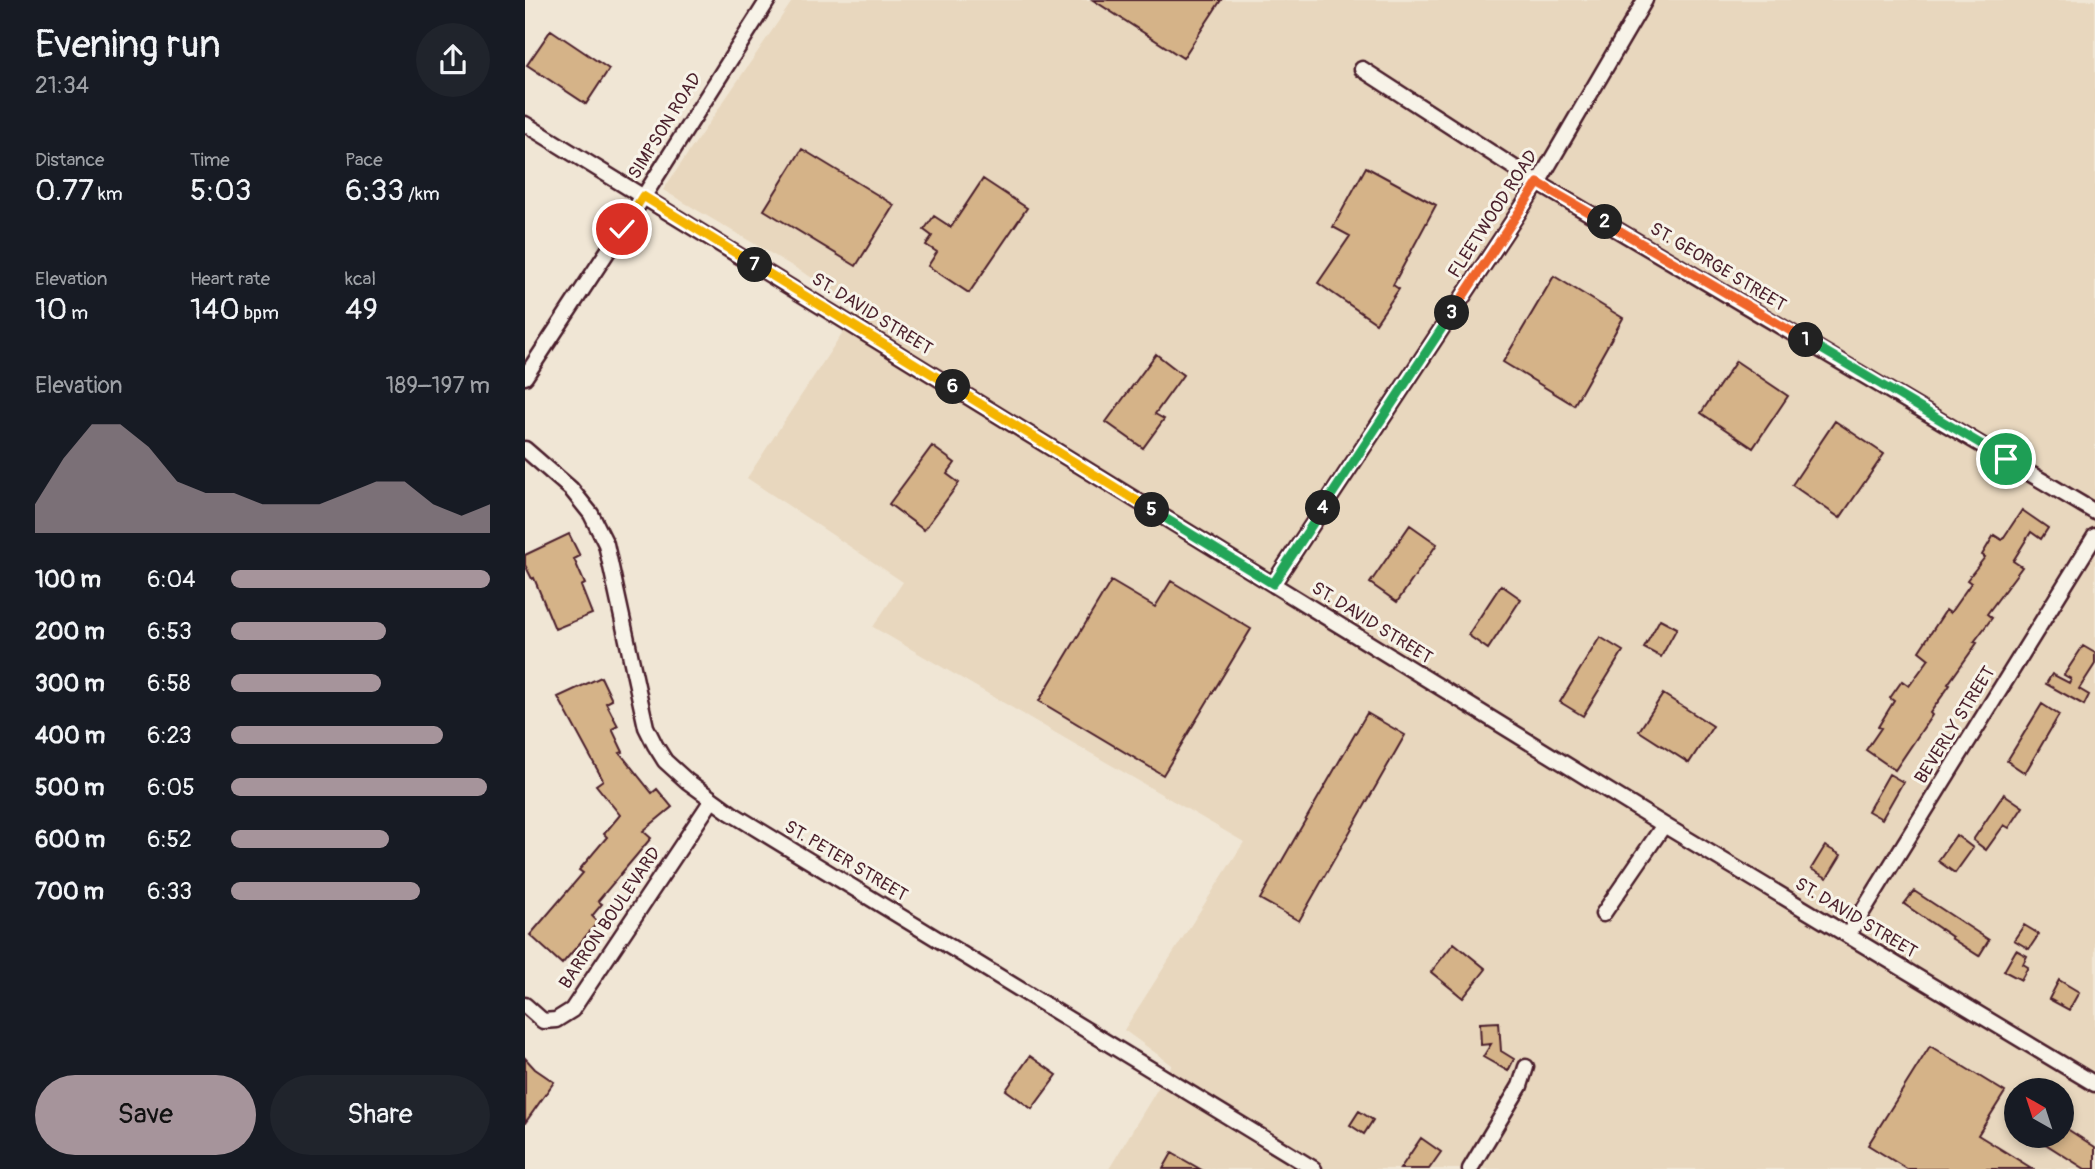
<!DOCTYPE html>
<html lang="en">
<head>
<meta charset="utf-8">
<style>
	:root { --surface:#171b24; --page:#20242c; --text:#f1f3f6; --muted:#9ea1a6; --accent:#a6949b }
	body { margin:0; font-family:Pangolin,sans-serif; background:var(--page); color:var(--text); height:100vh; display:flex; flex-direction:column; font-size:26px; white-space:nowrap }
	* { box-sizing:border-box; margin:0 }
	p { font-size:23px; color:var(--muted) }
	.icon { flex:none; width:38px; height:38px; fill:none; stroke:currentColor; stroke-width:2; stroke-linecap:round; stroke-linejoin:round }
	.map { position:relative; flex:1; overflow:hidden }
	.panel { display:flex; flex-direction:column; background:var(--surface); width:525px }
	.panel>* { flex:none }
	.needle { width:46px; rotate:321deg }
	.fabs { position:absolute; left:1479px; top:1078px; display:grid; gap:14px }
	.fabs a { display:grid; place-items:center; width:70px; height:70px; border-radius:50%; background:var(--surface); box-shadow:0 4px 10px #0003; font-size:35px }
	.pin { position:absolute; display:grid; place-items:center; width:60px; height:60px; color:#fff; margin:-30px; border:4px solid #fff; border-radius:50%; box-shadow:0 2px 7px #0007 }
	.km { position:absolute; width:35px; height:35px; margin:-18px; border-radius:50%; background:#222; color:#fff; font-size:19px; line-height:35px; text-align:center }
	.round { display:grid; place-items:center; flex:none; width:74px; height:74px; border-radius:37px; background:var(--page) }
	.overview { display:flex; align-items:center; justify-content:space-between; height:119px; padding:0 35px }
	h1 { font-size:38px; font-weight:600; line-height:52px }
	.metrics { display:grid; grid-template-columns:repeat(3,1fr); gap:10px; height:119px; padding:7px 35px }
	.metrics div { display:grid; align-content:center }
	.metrics b { font-size:30px; font-weight:600 }
	.metrics small { font-size:19px; font-weight:400 }
	.metrics p { font-size:19px }
	.chart { height:196px; padding:14px 35px }
	.chart p { display:flex; justify-content:space-between }
	.chart svg { width:100%; height:126px; margin-top:7px; fill:var(--accent); opacity:.7 }
	.cta { display:flex; gap:14px; margin-top:auto; padding:14px 35px }
	.cta a { flex:1; height:80px; border-radius:42px; background:var(--accent); color:#111; font-size:28px; font-weight:600; line-height:80px; text-align:center }
	.cta a+a { background:var(--page); color:var(--text) }
	ul { padding:0 35px; list-style:none; font-size:23px }
	li { display:grid; grid-template-columns:112px 84px 1fr; align-items:center; height:52px }
	li i { height:18px; border-radius:9px; background:var(--accent) }
	main { display:flex; flex:1; min-height:0 }
	.map>svg:first-child { display:block }
</style>
</head>
<body>
<main>
<section class="panel">
<div class="overview"><div><h1>Evening run</h1><p>21:34</p></div><a class="round"><svg class="icon" aria-label="share" viewBox="0 0 24 24"><path d="M12 15V3M7 8l5-5 5 5M5 13v7h14v-7"/></svg></a></div>
<div class="metrics">
<div><p>Distance</p><b>0.77<small> km</small></b></div>
<div><p>Time</p><b>5:03</b></div>
<div><p>Pace</p><b>6:33<small> /km</small></b></div>
</div>
<div class="metrics">
<div><p>Elevation</p><b>10<small> m</small></b></div>
<div><p>Heart rate</p><b>140<small> bpm</small></b></div>
<div><p>kcal</p><b>49</b></div>
</div>
<div class="chart"><p><span>Elevation</span>189–197 m</p>
<svg viewBox="0 0 160 44" preserveAspectRatio="none"><path d="M0 44V34L10 18L20 6L30 6L40 14L50 26L60 30L70 30L80 34L90 34L100 34L110 30L120 26L130 26L140 34L150 38L160 34V44z"/></svg>
</div>
<ul>
<li><b>100 m</b>6:04<i style="width:100%"></i></li>
<li><b>200 m</b>6:53<i style="width:60%"></i></li>
<li><b>300 m</b>6:58<i style="width:58%"></i></li>
<li><b>400 m</b>6:23<i style="width:82%"></i></li>
<li><b>500 m</b>6:05<i style="width:99%"></i></li>
<li><b>600 m</b>6:52<i style="width:61%"></i></li>
<li><b>700 m</b>6:33<i style="width:73%"></i></li>
</ul>
<div class="cta"><a>Save</a><a>Share</a></div>
</section>
<div class="map">
<svg width="1570" height="1169" viewBox="0 0 1570 1169">
	<rect width="100%" height="100%" fill="#f0e6d5"/>
	<filter id="ink" filterUnits="userSpaceOnUse"><feTurbulence type="fractalNoise" baseFrequency=".0143" numOctaves="2"/><feDisplacementMap in="SourceGraphic" scale="14" xChannelSelector="R" yChannelSelector="G"/><feConvolveMatrix kernelMatrix="1 2 1 2 8 2 1 2 1" color-interpolation-filters="sRGB"/></filter>
	<g filter="url(#ink)">
		<path fill="#e8d7be" fill-rule="evenodd" d="M268 0H1570V1169H584L647 1065 599 1030 719 842 348 627 378 582 222 478 335 306 138 190ZM1491 1090H1536V1136H1491Z"/>
		<path fill="#d5b388" stroke="#4a1f2b" stroke-width="2" d="M568 0H696L658 58Z
			M26 30 84 69 61 104 2 65Z
			M277 149 369 205 331 266 239 210Z
			M841 167 911 205 868 285 874 289 851 323 793 283 825 236 808 227Z
			M458 179 502 208 444 293 403 266 412 252 401 245 407 236 399 230 409 216 426 227Z
			M1029 276 1098 318 1049 405 978 362Z
			M631 354 658 375 630 414 639 419 618 448 581 422Z
			M1211 361 1263 396 1228 448 1176 413Z
			M1310 421 1359 454 1315 518 1267 485Z
			M407 446 430 463 422 474 434 483 399 530 364 504Z
			M1497 510 1523 528 1516 539 1506 532 1488 561 1497 567 1462 614 1467 618 1449 642 1452 643 1423 684 1425 685 1405 713 1407 715 1370 770 1341 750 1356 728 1353 727 1369 701 1365 698 1377 681 1384 686 1404 659 1394 651 1421 610 1425 613 1446 583 1442 580 1460 557 1457 555 1469 535 1477 540Z
			M885 525 912 544 872 602 845 583Z
			M44 534 55 556 49 559 60 584 56 586 67 614 30 629 9 578 7 579 0 565V555Z
			M586 581 630 607 646 581 726 629 638 775 514 701Z
			M976 585 996 599 963 649 943 635Z
			M1135 619 1152 628 1136 657 1119 648Z
			M1075 637 1098 651 1058 716 1035 702Z
			M1558 646 1570 653V664L1554 689 1564 695 1559 705 1521 684 1527 674 1544 683 1546 679 1539 675Z
			M76 677 87 700 81 703 93 726 87 729 98 752 95 753 127 793 132 789 147 807 118 831 126 838 73 901 77 904 67 916 73 922 37 964 5 935 58 873 54 870 82 837 79 834 95 815 71 785 78 780 33 697Z
			M1138 694 1188 726 1164 763 1114 731Z
			M1517 704 1534 715 1500 773 1482 761Z
			M842 713 880 735 774 921 735 899Z
			M1364 774 1378 782 1357 819 1343 811Z
			M1479 794 1498 807 1484 828 1479 825 1461 850 1448 840Z
			M1431 835 1448 848 1430 873 1413 861Z
			M1300 846 1316 855 1302 878 1286 869Z
			M1389 891 1464 940 1454 956 1426 938 1427 937 1379 904Z
			M1499 925 1514 934 1504 949 1489 940Z
			M929 943 961 969 938 998 906 972Z
			M1491 950 1502 956 1498 964 1503 967 1496 980 1479 971Z
			M1534 980 1554 992 1544 1010 1524 999Z
			M974 1022 976 1051 989 1059 983 1071 958 1057 966 1044 956 1045 955 1023Z
			M1405 1046 1480 1092 1453 1135 1508 1169H1382L1343 1145Z
			M505 1056 532 1075 507 1109 481 1090Z
			M0 1058 10 1069 29 1082 0 1123Z
			M834 1111 848 1120 839 1134 825 1125Z
			M1536 1125 1570 1147V1169H1560L1508 1136H1536Z
			M896 1138 916 1152 904 1169H875Z
			M647 1153 675 1169H638Z"/>
		<g fill="none" stroke-linecap="round" stroke-linejoin="round">
			<g stroke="#4a1f2b" stroke-width="19">
				<path id="street" d="M837 69 1013 183 1570 512
					M0 124 1139 825 1570 1084
					M0 377 119 196 243 0
					M0 449 46 489 66 514 81 544 121 727 130 745 140 761 162 781 206 813 789 1169
					M748 584 1013 183 1120 0
					M1078 914 1139 825
					M1323 935 1570 536
					M0 1005 18 1021 31 1020 47 1010 187 800
					M945 1169 995 1086 1001 1067"/>
			</g>
			<use href="#street" stroke="#f7f3e8" stroke-width="14"/>
		</g>
	</g>
	<g fill="none" stroke-linecap="round" stroke-linejoin="round" filter="url(#ink)">
		<g stroke="#fff" stroke-width="14">
			<path id="split-1" d="M1281 340 1481 459"/>
		</g>
		<g stroke="#fff" stroke-width="14">
			<path id="split-2" d="M1080 222 1281 340"/>
		</g>
		<g stroke="#fff" stroke-width="14">
			<path id="split-3" d="M927 313 1013 183 1080 222"/>
		</g>
		<g stroke="#fff" stroke-width="14">
			<path id="split-4" d="M798 508 927 313"/>
		</g>
		<g stroke="#fff" stroke-width="14">
			<path id="split-5" d="M627 510 748 584 798 508"/>
		</g>
		<g stroke="#fff" stroke-width="14">
			<path id="split-6" d="M428 387 627 510"/>
		</g>
		<g stroke="#fff" stroke-width="14">
			<path id="split-7" d="M230 265 428 387"/>
		</g>
		<g stroke="#fff" stroke-width="14">
			<path id="split-8" d="M97 229 118 196 230 265"/>
		</g>
		<use href="#split-1" stroke="#22a559" stroke-width="9"/>
		<use href="#split-2" stroke="#f0652b" stroke-width="9"/>
		<use href="#split-3" stroke="#f0652b" stroke-width="9"/>
		<use href="#split-4" stroke="#22a559" stroke-width="9"/>
		<use href="#split-5" stroke="#22a559" stroke-width="9"/>
		<use href="#split-6" stroke="#f5b400" stroke-width="9"/>
		<use href="#split-7" stroke="#f5b400" stroke-width="9"/>
		<use href="#split-8" stroke="#f5b400" stroke-width="9"/>
	</g>
	<g text-anchor="middle" dominant-baseline="central" stroke-width="6" stroke-linejoin="round" paint-order="stroke">
		<g font-size="18" fill="#4a1f2b" stroke="#f7f3e8">
			<text transform="translate(140 126) rotate(-58)">SIMPSON ROAD</text>
			<text transform="translate(968 214) rotate(-57)">FLEETWOOD ROAD</text>
			<text transform="translate(1193 267) rotate(31)">ST. GEORGE STREET</text>
			<text transform="translate(347 314) rotate(32)">ST. DAVID STREET</text>
			<text transform="translate(847 623) rotate(32)">ST. DAVID STREET</text>
			<text transform="translate(1430 725) rotate(-58)">BEVERLY STREET</text>
			<text transform="translate(321 861) rotate(31)">ST. PETER STREET</text>
			<text transform="translate(85 918) rotate(-56)">BARRON BOULEVARD</text>
			<text transform="translate(1331 918) rotate(31)">ST. DAVID STREET</text>
		</g>
	</g>
</svg>
<div class="fabs">
<a><svg class="needle" viewBox="-14 -14 28 28"><path d="M0-13l5 13h-10z" fill="#e53935"/><path d="M0 13l5-13h-10z" fill="#9ea1a6"/></svg></a>
</div>
<div class="pin" style="left:1481px;top:459px;background:#1e9e55"><svg class="icon" aria-label="arrive" viewBox="0 0 24 24"><path d="M6 21V4h12l-3 4 3 4H6"/></svg></div>
<div class="pin" style="left:97px;top:229px;background:#d93025"><svg class="icon" aria-label="check" viewBox="0 0 24 24"><path d="M5 12l5 5 9-10"/></svg></div>
<b class="km" style="left:1281px;top:340px">1</b>
<b class="km" style="left:1080px;top:222px">2</b>
<b class="km" style="left:927px;top:313px">3</b>
<b class="km" style="left:798px;top:508px">4</b>
<b class="km" style="left:627px;top:510px">5</b>
<b class="km" style="left:428px;top:387px">6</b>
<b class="km" style="left:230px;top:265px">7</b>
</div>
</main>
</body>
</html>
